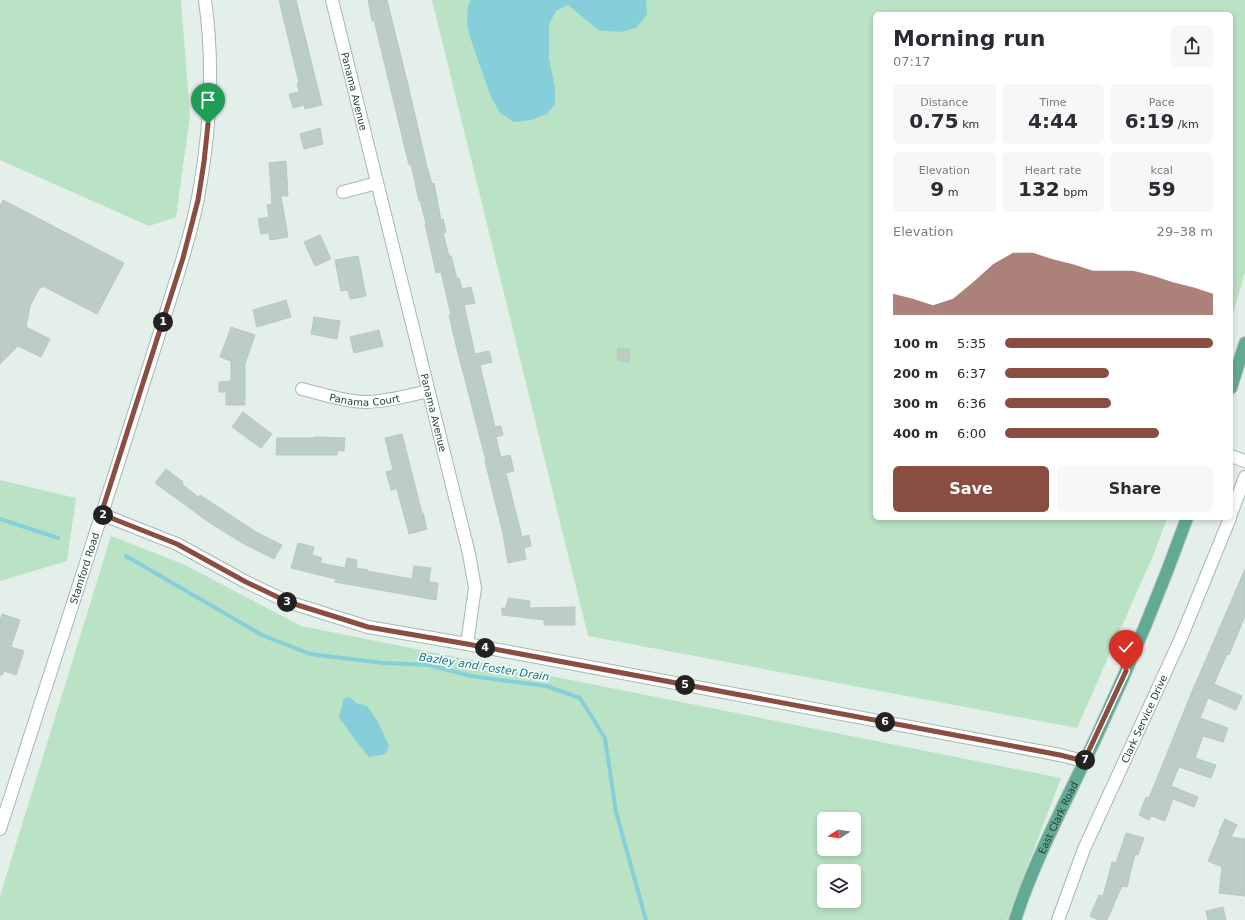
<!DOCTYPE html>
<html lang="en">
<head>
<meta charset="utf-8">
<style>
	:root { --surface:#fff; --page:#f7f7f7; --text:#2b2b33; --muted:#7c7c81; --accent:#8a4d41 }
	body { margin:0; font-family:"DejaVu Sans",sans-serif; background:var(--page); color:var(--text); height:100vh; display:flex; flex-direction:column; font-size:15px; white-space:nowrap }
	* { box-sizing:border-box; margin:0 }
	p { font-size:13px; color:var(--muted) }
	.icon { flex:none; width:22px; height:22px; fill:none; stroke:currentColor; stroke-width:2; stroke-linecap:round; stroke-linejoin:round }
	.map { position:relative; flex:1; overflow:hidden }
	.details { position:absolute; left:873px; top:12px; width:360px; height:508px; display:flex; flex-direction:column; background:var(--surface); border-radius:6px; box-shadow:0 2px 6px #0003 }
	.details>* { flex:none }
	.needle { width:26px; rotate:258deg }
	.fabs { position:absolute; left:817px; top:812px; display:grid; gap:8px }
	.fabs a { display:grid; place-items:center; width:44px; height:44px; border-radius:6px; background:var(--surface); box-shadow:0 2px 6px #0003; font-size:20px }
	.pin { position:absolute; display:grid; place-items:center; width:34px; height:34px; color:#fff; margin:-41px -17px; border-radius:50% 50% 50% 0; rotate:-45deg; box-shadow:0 0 4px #0007 }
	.pin .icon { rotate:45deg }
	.km { position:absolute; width:20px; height:20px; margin:-10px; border-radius:50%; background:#222; color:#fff; font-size:11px; line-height:20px; text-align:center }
	.round { display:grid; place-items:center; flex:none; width:42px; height:42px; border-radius:6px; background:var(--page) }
	.head { display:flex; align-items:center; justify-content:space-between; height:68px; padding:0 20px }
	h1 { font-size:22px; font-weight:700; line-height:30px }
	.figures { display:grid; grid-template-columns:repeat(3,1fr); gap:6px; height:68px; padding:4px 20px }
	.figures div { display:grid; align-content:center; border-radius:6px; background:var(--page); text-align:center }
	.figures b { font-size:20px; font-weight:700 }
	.figures small { font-size:11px; font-weight:400 }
	.figures p { font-size:11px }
	.chart { height:112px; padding:8px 20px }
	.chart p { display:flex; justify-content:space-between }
	.chart svg { width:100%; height:72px; margin-top:4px; fill:var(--accent); opacity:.7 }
	.button { display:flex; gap:8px; margin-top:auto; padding:8px 20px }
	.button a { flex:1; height:46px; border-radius:6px; background:var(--accent); color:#fff; font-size:16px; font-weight:700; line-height:46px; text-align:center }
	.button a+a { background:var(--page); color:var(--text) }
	ul { padding:0 20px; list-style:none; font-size:13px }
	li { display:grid; grid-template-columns:64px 48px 1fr; align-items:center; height:30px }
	li i { height:10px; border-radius:5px; background:var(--accent) }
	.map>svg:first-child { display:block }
</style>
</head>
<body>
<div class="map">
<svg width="1245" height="920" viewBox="0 0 1245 920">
	<rect width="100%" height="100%" fill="#e4efea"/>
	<path fill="#bae2c4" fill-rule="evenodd" d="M0 0H181L190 116 176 217 149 226 0 160Z
		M432 0H1245V272L1231 320V14H875V518H1167L1155 551 1077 728 588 636Z
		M0 480 76 498 67 561 0 581Z
		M111 536 183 564 301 626 1061 778 1007 920H0V896ZM824 819H854V849H824ZM824 871H854V901H824Z"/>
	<path fill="#86cfda" d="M471 0H646L647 15 636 28 620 32 598 30 568 5 556 11 549 24V58L555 88V104L547 114 531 120 514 122 500 113 491 97 470 37 467 24 468 5Z
		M350 697 356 703 367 706 378 722 389 746 385 754 369 757 355 740 339 717 344 698Z"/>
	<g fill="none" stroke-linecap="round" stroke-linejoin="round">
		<path stroke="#86cfda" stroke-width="4" d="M0 519 58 538
			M126 556 262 635 310 654 383 663 429 665 471 676 546 686 580 698 605 738 616 812 646 920"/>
	</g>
	<path fill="#bbcdc5" stroke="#b5cac1" d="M279 0H296L322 105 305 109 304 105 293 108 289 94 299 92 297 84 299 83Z
		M368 0H387L409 89 427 167 432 184 434 183 441 220 443 219 446 232 443 233 449 256H451L457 279 459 278 462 289 471 287 475 303 464 305 475 354 489 351 492 362 480 365 495 427 501 426 503 435 496 437 501 457 510 455 514 471 506 473 522 537 529 535 531 546 524 548 526 559 508 563 503 534 485 461H486L456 345 449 315H451L441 272 436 273 425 224H426L420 200 419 201 411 164 409 165 374 20 372 21Z
		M320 128 323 144 304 149 300 134Z
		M286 161 288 196H281L288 237 270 240 269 233 261 234 258 219 269 217 267 205 272 204 269 163Z
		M3 200 124 263 97 314 43 286 42 288 40 287 30 306 26 327 50 339 41 357 18 346 0 364V206Z
		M320 235 331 259 315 266 304 242Z
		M358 256 366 296 350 299 348 290 341 291 335 260Z
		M286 300 291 317 257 327 253 310Z
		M314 317 340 321 337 339 311 334Z
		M231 327 255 335 245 364V405H226V392H219V382L231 381V361L220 357Z
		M379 330 383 346 354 353 350 337Z
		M618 348 630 349 629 362 617 360Z
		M243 412 272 434 261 448 232 427Z
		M402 434 422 513H423L427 529 409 534 397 489 391 490 386 472 393 470 385 438Z
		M314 437 345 438 344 451H337V455H276L277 438H314Z
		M166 469 183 482 182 484 198 497 200 495 256 532 282 545 274 559 244 544 210 523 155 483Z
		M298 543 314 547 312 555 322 558 320 563 345 568 347 558 357 560 356 568 368 570 367 571 412 579 414 566 431 568 429 582 438 583 436 600 335 582 336 579 291 568Z
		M1245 569V616L1229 655 1227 654 1214 684 1242 696 1236 710 1208 698 1200 718 1228 728 1223 742 1203 736 1195 758 1216 765 1211 778 1179 767 1171 786 1198 797 1194 807 1173 799 1165 821 1151 816 1149 820 1139 815 1146 797 1149 798 1191 694Z
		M508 598 530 601 529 608 575 607V625H544V620L502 615V608H506Z
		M2 614 20 620 11 647 24 651 16 675 4 671 2 675H0V621Z
		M1225 819 1237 825 1231 837 1245 839V896L1219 893 1222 867 1208 861 1220 832H1219Z
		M1126 833 1144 838 1138 855 1135 854 1127 887 1122 886 1107 920H1099L1090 916 1099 895 1103 896 1112 862 1116 863Z
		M1223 907 1226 920H1208L1206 911Z"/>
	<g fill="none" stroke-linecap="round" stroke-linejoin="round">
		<g stroke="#a6b8b1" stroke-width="14">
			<g id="minor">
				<path id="s1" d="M332 0 469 554 475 588 467 644"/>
				<path d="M343 192 377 183"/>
				<path id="s2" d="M302 389C323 394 345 402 367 402 388 401 408 396 428 391"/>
				<path d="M1231 456 1245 461"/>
				<path d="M101 514 177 544 246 582 288 602 368 627 467 644 1060 755 1084 761"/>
				<path d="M1231 514 1245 477"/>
				<path id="s3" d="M0 829C39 708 78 587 117 467 134 413 151 360 168 306 179 271 191 235 198 198 210 134 214 64 205 0"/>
				<path id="s4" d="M1058 920 1084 849 1181 638 1230 518"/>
			</g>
		</g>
		<g stroke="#c1cac8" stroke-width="14">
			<g id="major">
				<path d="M1231 388 1245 343"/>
				<path id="s5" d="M1015 920C1036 855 1070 794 1099 731 1131 662 1161 590 1187 518"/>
			</g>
		</g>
		<use href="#minor" stroke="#fff" stroke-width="12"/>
		<use href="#major" stroke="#63aa95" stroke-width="12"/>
	</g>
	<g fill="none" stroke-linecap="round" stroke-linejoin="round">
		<g stroke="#fff" stroke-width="8">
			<path id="route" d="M208 124 204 162 198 200 183 258 101 514 177 544 246 582 288 602 368 627 467 644 944 733 1060 755 1084 761 1126 671"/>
		</g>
		<use href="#route" stroke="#8a4d41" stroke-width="5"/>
	</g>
	<g text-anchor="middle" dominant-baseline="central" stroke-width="3.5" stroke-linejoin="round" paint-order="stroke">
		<g font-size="10" fill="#214339" stroke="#f5fbf8">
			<text stroke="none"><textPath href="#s1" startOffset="94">Panama Avenue</textPath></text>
			<text stroke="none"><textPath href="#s2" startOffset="64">Panama Court</textPath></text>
			<text stroke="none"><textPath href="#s1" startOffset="425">Panama Avenue</textPath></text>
			<text stroke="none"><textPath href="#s3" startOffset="274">Stamford Road</textPath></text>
			<text stroke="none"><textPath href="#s4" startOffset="219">Clark Service Drive</textPath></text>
			<text stroke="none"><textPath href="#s5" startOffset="111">East Clark Road</textPath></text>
		</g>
		<g font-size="11" font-style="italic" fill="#137787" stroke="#f5fbf8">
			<text transform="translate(484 667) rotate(9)">Bazley and Foster Drain</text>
		</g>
	</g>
</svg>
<div class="fabs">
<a><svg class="needle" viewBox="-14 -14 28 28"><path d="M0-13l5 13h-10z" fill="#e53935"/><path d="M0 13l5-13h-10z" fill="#7c7c81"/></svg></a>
<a><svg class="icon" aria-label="layers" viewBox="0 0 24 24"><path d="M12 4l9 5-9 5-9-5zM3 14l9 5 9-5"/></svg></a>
</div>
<div class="pin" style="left:208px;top:124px;background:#1e9e55"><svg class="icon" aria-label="arrive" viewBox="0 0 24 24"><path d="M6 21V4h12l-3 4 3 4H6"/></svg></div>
<div class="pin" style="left:1126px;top:671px;background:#d93025"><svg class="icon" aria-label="check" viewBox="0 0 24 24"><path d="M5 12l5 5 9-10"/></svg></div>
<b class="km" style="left:163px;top:322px">1</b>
<b class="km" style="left:103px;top:515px">2</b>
<b class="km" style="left:287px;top:602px">3</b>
<b class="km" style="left:485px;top:648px">4</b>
<b class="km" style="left:685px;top:685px">5</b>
<b class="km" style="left:885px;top:722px">6</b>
<b class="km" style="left:1085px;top:760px">7</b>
<section class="details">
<div class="head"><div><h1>Morning run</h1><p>07:17</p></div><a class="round"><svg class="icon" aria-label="share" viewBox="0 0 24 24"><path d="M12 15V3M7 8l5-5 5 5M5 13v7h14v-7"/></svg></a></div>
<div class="figures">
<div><p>Distance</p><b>0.75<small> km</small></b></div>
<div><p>Time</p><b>4:44</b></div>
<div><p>Pace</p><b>6:19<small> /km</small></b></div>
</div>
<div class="figures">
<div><p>Elevation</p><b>9<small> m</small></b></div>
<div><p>Heart rate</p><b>132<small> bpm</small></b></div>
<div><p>kcal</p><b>59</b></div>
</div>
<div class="chart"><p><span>Elevation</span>29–38 m</p>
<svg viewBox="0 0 160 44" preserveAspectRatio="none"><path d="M0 44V31L10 34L20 38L30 34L40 24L50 13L60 6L70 6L80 10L90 13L100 17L110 17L120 17L130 20L140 24L150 27L160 31V44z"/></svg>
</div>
<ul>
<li><b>100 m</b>5:35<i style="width:100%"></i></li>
<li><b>200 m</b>6:37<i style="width:50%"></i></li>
<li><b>300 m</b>6:36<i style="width:51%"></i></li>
<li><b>400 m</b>6:00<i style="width:74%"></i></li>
</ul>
<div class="button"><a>Save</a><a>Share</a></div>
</section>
</div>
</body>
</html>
